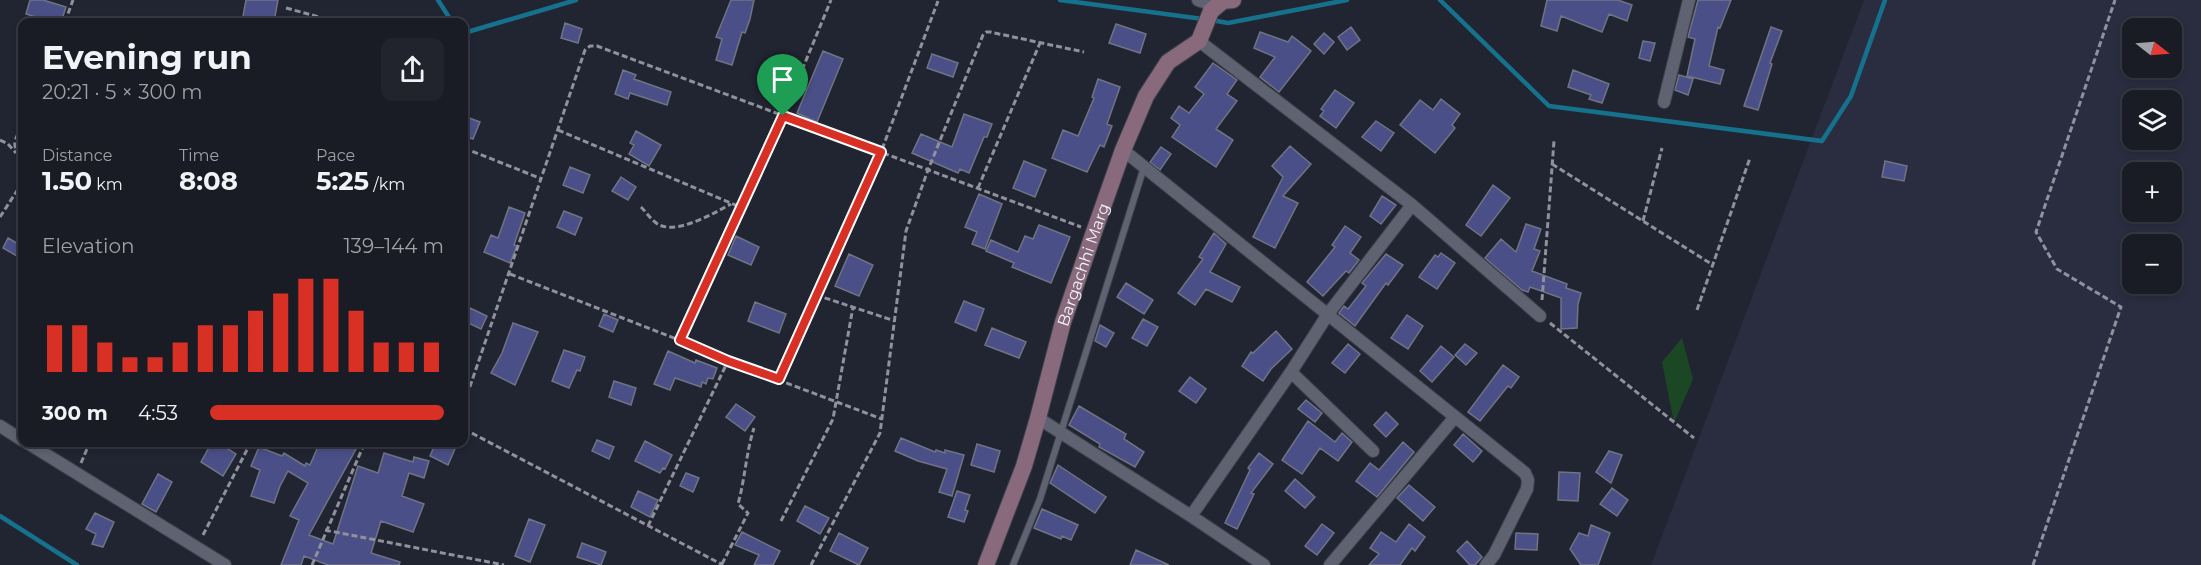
<!DOCTYPE html>
<html lang="en">
<head>
<meta charset="utf-8">
<style>
	:root { --surface:#191b25; --page:#22242d; --text:#f1f3f6; --muted:#9fa1a7; --line:#373942; --accent:#d93025 }
	body { margin:0; font-family:Montserrat,sans-serif; background:var(--page); color:var(--text); height:100vh; display:flex; flex-direction:column; font-size:22px; white-space:nowrap }
	* { box-sizing:border-box; margin:0 }
	p { font-size:20px; color:var(--muted) }
	.icon { flex:none; width:33px; height:33px; fill:none; stroke:currentColor; stroke-width:2; stroke-linecap:round; stroke-linejoin:round }
	.map { position:relative; flex:1; overflow:hidden }
	.sheet { position:absolute; left:18px; top:18px; width:450px; height:429px; display:flex; flex-direction:column; background:var(--surface); border-radius:12px; box-shadow:0 3px 9px #0003,0 0 0 2px var(--line) }
	.sheet>* { flex:none }
	.needle { width:39px; rotate:107deg }
	.fabs { position:absolute; left:2122px; top:18px; display:grid; gap:12px }
	.fabs a { display:grid; place-items:center; width:60px; height:60px; border-radius:12px; background:var(--surface); box-shadow:0 3px 9px #0003,0 0 0 2px var(--line); font-size:30px }
	.pin { position:absolute; display:grid; place-items:center; width:51px; height:51px; color:#fff; margin:-62px -26px; border-radius:50% 50% 50% 0; rotate:-45deg; box-shadow:0 0 6px #0007 }
	.pin .icon { rotate:45deg }
	.round { display:grid; place-items:center; flex:none; width:63px; height:63px; border-radius:12px; background:var(--page) }
	.overview { display:flex; align-items:center; justify-content:space-between; height:102px; padding:0 24px }
	h1 { font-size:33px; font-weight:700; line-height:45px }
	.metrics { display:grid; grid-template-columns:repeat(3,1fr); gap:9px; height:102px; padding:6px 24px }
	.metrics div { display:grid; align-content:center }
	.metrics b { font-size:26px; font-weight:700 }
	.metrics small { font-size:16px; font-weight:400 }
	.metrics p { font-size:16px }
	.chart { height:168px; padding:12px 24px }
	.chart p { display:flex; justify-content:space-between }
	.chart svg { width:100%; height:108px; margin-top:6px; stroke:var(--accent); stroke-width:6 }
	ul { padding:0 24px; list-style:none; font-size:20px }
	li { display:grid; grid-template-columns:96px 72px 1fr; align-items:center; height:45px }
	li i { height:15px; border-radius:8px; background:var(--accent) }
	.map>svg:first-child { display:block }
</style>
</head>
<body>
<div class="map">
<svg width="2201" height="565" viewBox="0 0 2201 565">
	<rect width="100%" height="100%" fill="#212431"/>
	<path fill="#2a2d40" fill-rule="evenodd" d="M1864 0H2201V565H1651ZM2133 28H2172V68H2133ZM2133 100H2172V140H2133ZM2133 172H2172V212H2133ZM2133 244H2172V284H2133Z"/>
	<path fill="#1c4724" d="M1682 338 1693 379 1674 423 1662 362Z"/>
	<g fill="none" stroke-linecap="round" stroke-linejoin="round">
		<path stroke="#16718d" stroke-width="4.5" d="M438 0 452 22
			M1060 0 1203 19
			M1440 0 1549 106 1822 141 1851 96 1885 0
			M1211 20 1228 23 1347 0
			M464 33 576 0
			M0 516 77 565"/>
	</g>
	<path fill="#4a5087" stroke="#707383" stroke-width="1.5" d="M30 0H43L66 7 61 22H52L26 14Z
		M246 0H278L274 22H242Z
		M731 0H754L750 19 745 33 742 32 732 65 716 60 722 39 716 37Z
		M1547 0H1618L1632 5 1627 21 1609 14 1602 32 1561 16 1557 31 1541 26Z
		M1698 0H1731L1720 28 1718 27 1709 66 1724 70 1720 84 1687 76 1695 39 1688 37Z
		M565 23 582 29 578 43 561 38Z
		M1116 24 1146 34 1140 53 1109 43Z
		M1351 27 1360 40 1347 50 1338 37Z
		M1771 27 1782 31 1770 63 1772 64 1758 110 1744 106Z
		M1260 32 1288 42 1292 36 1311 51 1279 92 1260 77 1275 57 1254 48Z
		M1324 33 1334 42 1324 54 1314 44Z
		M1643 41 1655 43 1650 61 1639 58Z
		M823 51 843 59 817 122 797 113Z
		M932 54 958 63 953 77 927 68Z
		M1213 63 1237 80 1227 94 1237 101 1216 129 1233 140 1216 167 1172 137 1180 125 1171 118 1179 106 1189 113 1204 94 1195 87Z
		M623 70 636 75 634 79 671 92 667 105 630 93 628 99 615 94Z
		M1573 70 1609 84 1602 103 1589 99 1591 95 1568 87Z
		M1679 75 1693 79 1688 95 1675 90Z
		M1098 79 1120 87 1107 124 1112 126 1104 147 1100 145 1087 172 1052 158 1063 130 1078 136 1094 98 1092 97Z
		M1335 90 1354 103 1336 128 1320 116 1324 111 1321 109Z
		M1441 99 1460 114 1452 125 1455 128 1435 153 1400 125 1420 100 1433 110Z
		M964 114 992 124 987 137H984L969 173 960 169 958 173 912 153 921 134 952 147Z
		M464 116 480 122 473 139 464 136Z
		M1376 121 1394 133 1381 151 1362 137Z
		M636 131 661 145 649 166 629 154 634 145 630 143Z
		M1290 146 1311 164 1283 196 1298 203 1275 248 1253 237 1283 177 1272 166Z
		M1161 147 1171 154 1160 170 1150 162Z
		M1024 161 1046 170 1035 197 1013 188Z
		M1885 161 1907 166 1904 181 1882 177Z
		M570 167 590 175 583 193 563 185Z
		M621 177 636 187 628 200 612 191Z
		M1493 185 1510 198 1481 236 1466 225Z
		M979 194 1002 204 985 249 972 244 977 232 965 227Z
		M1382 196 1396 205 1381 224 1370 216Z
		M509 207 525 213 514 245 517 246 510 263 484 252 491 235 498 238Z
		M564 211 582 218 575 235 557 227Z
		M1526 224 1541 229 1534 249 1540 251 1532 271 1567 284 1566 288 1581 293 1578 304 1577 328 1561 329V298L1530 287 1528 292 1522 290 1485 258 1501 239 1516 252Z
		M1039 225 1070 237 1051 283 1012 267 1014 263 986 251 991 240 1018 252 1025 236 1033 239Z
		M1345 226 1361 237 1350 253 1359 260 1349 273 1346 271 1323 296 1307 282 1335 247 1332 245Z
		M1214 233 1226 244 1210 272 1240 287 1232 302 1206 289 1195 305 1178 293 1203 259 1199 257Z
		M736 236 759 247 751 265 728 255Z
		M8 238 22 246V259L3 248Z
		M1441 253 1455 263 1437 289 1419 277 1435 255 1438 257Z
		M849 254 873 265 859 296 835 286Z
		M1386 254 1403 265 1388 285 1386 283 1355 326 1339 313 1344 306 1348 309 1366 286 1362 283Z
		M1126 283 1153 300 1144 314 1117 297Z
		M964 301 984 309 976 331 955 322Z
		M755 302 786 314 779 333 748 321Z
		M470 308 487 316 481 329 464 321Z
		M604 314 618 320 613 332 599 326Z
		M1407 315 1423 326 1408 349 1391 338Z
		M1143 319 1158 327 1147 346 1132 338Z
		M513 323 538 332 515 385 491 373 502 353Z
		M1100 325 1114 333 1106 347 1095 341Z
		M992 328 1026 342 1019 358 985 345Z
		M1276 331 1292 349 1271 369 1263 381 1242 366 1251 352 1253 353Z
		M1348 344 1360 354 1345 373 1332 363Z
		M1465 344 1477 353 1466 365 1455 355Z
		M1441 346 1454 357 1432 382 1420 371Z
		M564 350 585 357 580 371 577 370 569 388 552 381Z
		M668 351 695 363 696 360 717 368 713 379 708 378 706 384 702 382 701 387 675 378 670 390 654 384Z
		M1503 365 1519 377 1511 388 1508 386 1480 421 1468 412Z
		M1190 377 1206 389 1196 403 1179 391Z
		M614 381 636 388 631 405 609 397Z
		M1306 400 1322 413 1315 422 1298 409Z
		M736 404 755 417 745 431 726 417Z
		M1079 406 1126 434 1124 439 1144 452 1135 467 1099 447 1100 444 1069 425Z
		M1386 412 1398 424 1386 437 1374 425Z
		M1308 421 1335 442 1342 433 1352 442 1338 461 1320 448 1302 474 1282 460Z
		M1463 434 1482 451 1473 462 1454 445Z
		M901 438 935 452 936 450 945 453V450L964 455 952 496 939 492 947 469 918 461 895 451Z
		M597 440 614 447 609 459 592 451Z
		M645 441 672 455 665 469 663 468 660 473 635 461Z
		M212 442H217L236 454 223 476 201 462Z
		M320 442H342L356 449 309 535 333 544 358 466 378 473 384 453 413 462 414 457 429 461 424 478 409 473 402 496 424 504 413 532 381 521 371 553 400 562 399 565H328L304 556 301 565H281L299 520 290 516 308 483 288 471 280 486 274 503 251 496 260 470 251 466 259 447 282 456 284 453 305 466 306 463 310 465Z
		M436 442H458L448 465 430 456Z
		M1403 442 1414 452 1377 497 1356 481 1370 463 1379 470Z
		M977 444 1000 451 994 472 971 465Z
		M1609 451 1622 455 1611 483 1596 472Z
		M1259 453 1273 464 1251 493 1254 494 1237 529 1225 523 1250 470 1248 468Z
		M1058 465 1106 497 1095 513 1050 483Z
		M1559 472 1580 473 1578 501 1558 500Z
		M686 473 699 478 693 492 680 486Z
		M158 474 172 482 156 512 142 504Z
		M1295 479 1315 497 1305 508 1285 491Z
		M1409 485 1435 507 1423 521 1397 498Z
		M1612 488 1628 500 1617 516 1600 504Z
		M638 491 658 500 650 517 631 507Z
		M957 491 970 495 965 510 968 511 964 522 948 517Z
		M805 506 829 518 820 534 797 521Z
		M1042 509 1078 525 1071 540 1062 536 1061 539 1034 528Z
		M95 513 114 522 103 547 92 544 96 534 86 529Z
		M529 519 545 525 530 562 515 556Z
		M1322 524 1334 533 1317 555 1305 546Z
		M1409 524 1425 537 1415 551 1412 548 1400 565H1369L1379 554 1370 548 1381 532 1396 542Z
		M1591 525 1610 533 1598 565H1581L1570 549 1579 533 1588 536Z
		M742 532 780 551 773 565H754L759 555 735 545Z
		M839 533 868 548 859 565 830 551Z
		M1516 533 1538 534 1537 550 1515 549Z
		M1467 541 1482 557 1475 565H1470L1457 551Z
		M582 543 606 552 601 565 577 557Z
		M1136 550 1169 565H1130Z"/>
	<g fill="none" stroke-linecap="round" stroke-linejoin="round">
		<g stroke="#3e404a" stroke-width="8">
			<path id="lane" d="M1013 565 1040 499 1144 167"/>
		</g>
		<g stroke="#3e404a" stroke-width="14">
			<path id="street" d="M1198 0 1216 6
				M1199 41 1412 205 1540 316
				M1664 102 1689 0
				M1123 150 1525 473 1528 480 1527 489 1494 555 1486 565
				M1291 372 1373 451
				M1038 418 1191 516 1264 565
				M0 426 22 440
				M26 442 225 565
				M1191 516 1291 372 1328 314 1412 205
				M1330 565 1455 417"/>
		</g>
		<g stroke="#3e404a" stroke-width="18">
			<g id="secondary">
				<path id="s1" d="M986 565 1024 466 1038 418 1063 322 1094 232 1123 150 1146 96 1168 62 1199 41 1211 11 1223 1 1233 0"/>
			</g>
		</g>
		<path stroke="#8f919c" stroke-width="3" stroke-dasharray="6 3" stroke-linecap="butt" d="M286 8 338 22
			M65 22 73 0
			M22 126C14 141 11 145 22 159
			M558 130 740 207
			M0 140 8 144 16 153
			M464 148 542 179
			M1552 164 1713 265
			M978 188 1040 43
			M641 207C647 213 654 224 662 226 682 232 714 213 731 204
			M0 217 22 183
			M1643 221 1662 148
			M510 274 679 340 728 361 882 419
			M816 295 895 321
			M1542 300 1554 141
			M1697 310 1750 158
			M1550 323 1694 438
			M679 340 783 116 831 0
			M779 379 881 152 938 1
			M464 404 585 50 590 46H597L1081 227
			M464 429 723 565
			M81 463 90 442
			M781 521 833 419 853 307
			M648 526 728 361
			M325 530 504 565
			M203 535 251 442
			M722 564 748 513 738 504C745 479 746 453 754 428
			M312 565 365 442
			M811 565 880 433 906 231 928 170 983 35 986 32H990L1084 52
			M2033 565 2121 307 2057 269 2036 232 2115 0"/>
		<use href="#lane" stroke="#5f6271" stroke-width="6"/>
		<use href="#street" stroke="#5f6271" stroke-width="12"/>
		<use href="#secondary" stroke="#886a7c" stroke-width="16"/>
	</g>
	<g fill="none" stroke-linecap="round" stroke-linejoin="round">
		<g stroke="#fff" stroke-width="12">
			<path id="route" d="M783 116 881 152 779 379 728 361 680 340Z"/>
		</g>
		<use href="#route" stroke="#d93025" stroke-width="8"/>
	</g>
	<g text-anchor="middle" dominant-baseline="central" stroke-width="5" stroke-linejoin="round" paint-order="stroke">
		<g font-size="16" fill="#f2f3fd" stroke="#212431">
			<text stroke="none"><textPath href="#s1" startOffset="316">Bargachhi Marg</textPath></text>
		</g>
	</g>
</svg>
<div class="fabs">
<a><svg class="needle" viewBox="-14 -14 28 28"><path d="M0-13l5 13h-10z" fill="#e53935"/><path d="M0 13l5-13h-10z" fill="#9fa1a7"/></svg></a>
<a><svg class="icon" aria-label="layers" viewBox="0 0 24 24"><path d="M12 4l9 5-9 5-9-5zM3 14l9 5 9-5"/></svg></a>
<a>+</a>
<a>−</a>
</div>
<div class="pin" style="left:783px;top:116px;background:#1e9e55"><svg class="icon" aria-label="arrive" viewBox="0 0 24 24"><path d="M6 21V4h12l-3 4 3 4H6"/></svg></div>
<section class="sheet">
<div class="overview"><div><h1>Evening run</h1><p>20:21 · 5 × 300 m</p></div><a class="round"><svg class="icon" aria-label="share" viewBox="0 0 24 24"><path d="M12 15V3M7 8l5-5 5 5M5 13v7h14v-7"/></svg></a></div>
<div class="metrics">
<div><p>Distance</p><b>1.50<small> km</small></b></div>
<div><p>Time</p><b>8:08</b></div>
<div><p>Pace</p><b>5:25<small> /km</small></b></div>
</div>
<div class="chart"><p><span>Elevation</span>139–144 m</p>
<svg viewBox="0 0 160 44" preserveAspectRatio="none"><path d="M5 44V25M15 44V25M25 44V32M35 44V38M45 44V38M55 44V32M65 44V25M75 44V25M85 44V19M95 44V12M105 44V6M115 44V6M125 44V19M135 44V32M145 44V32M155 44V32"/></svg>
</div>
<ul>
<li><b>300 m</b>4:53<i style="width:100%"></i></li>
</ul>
</section>
</div>
</body>
</html>
